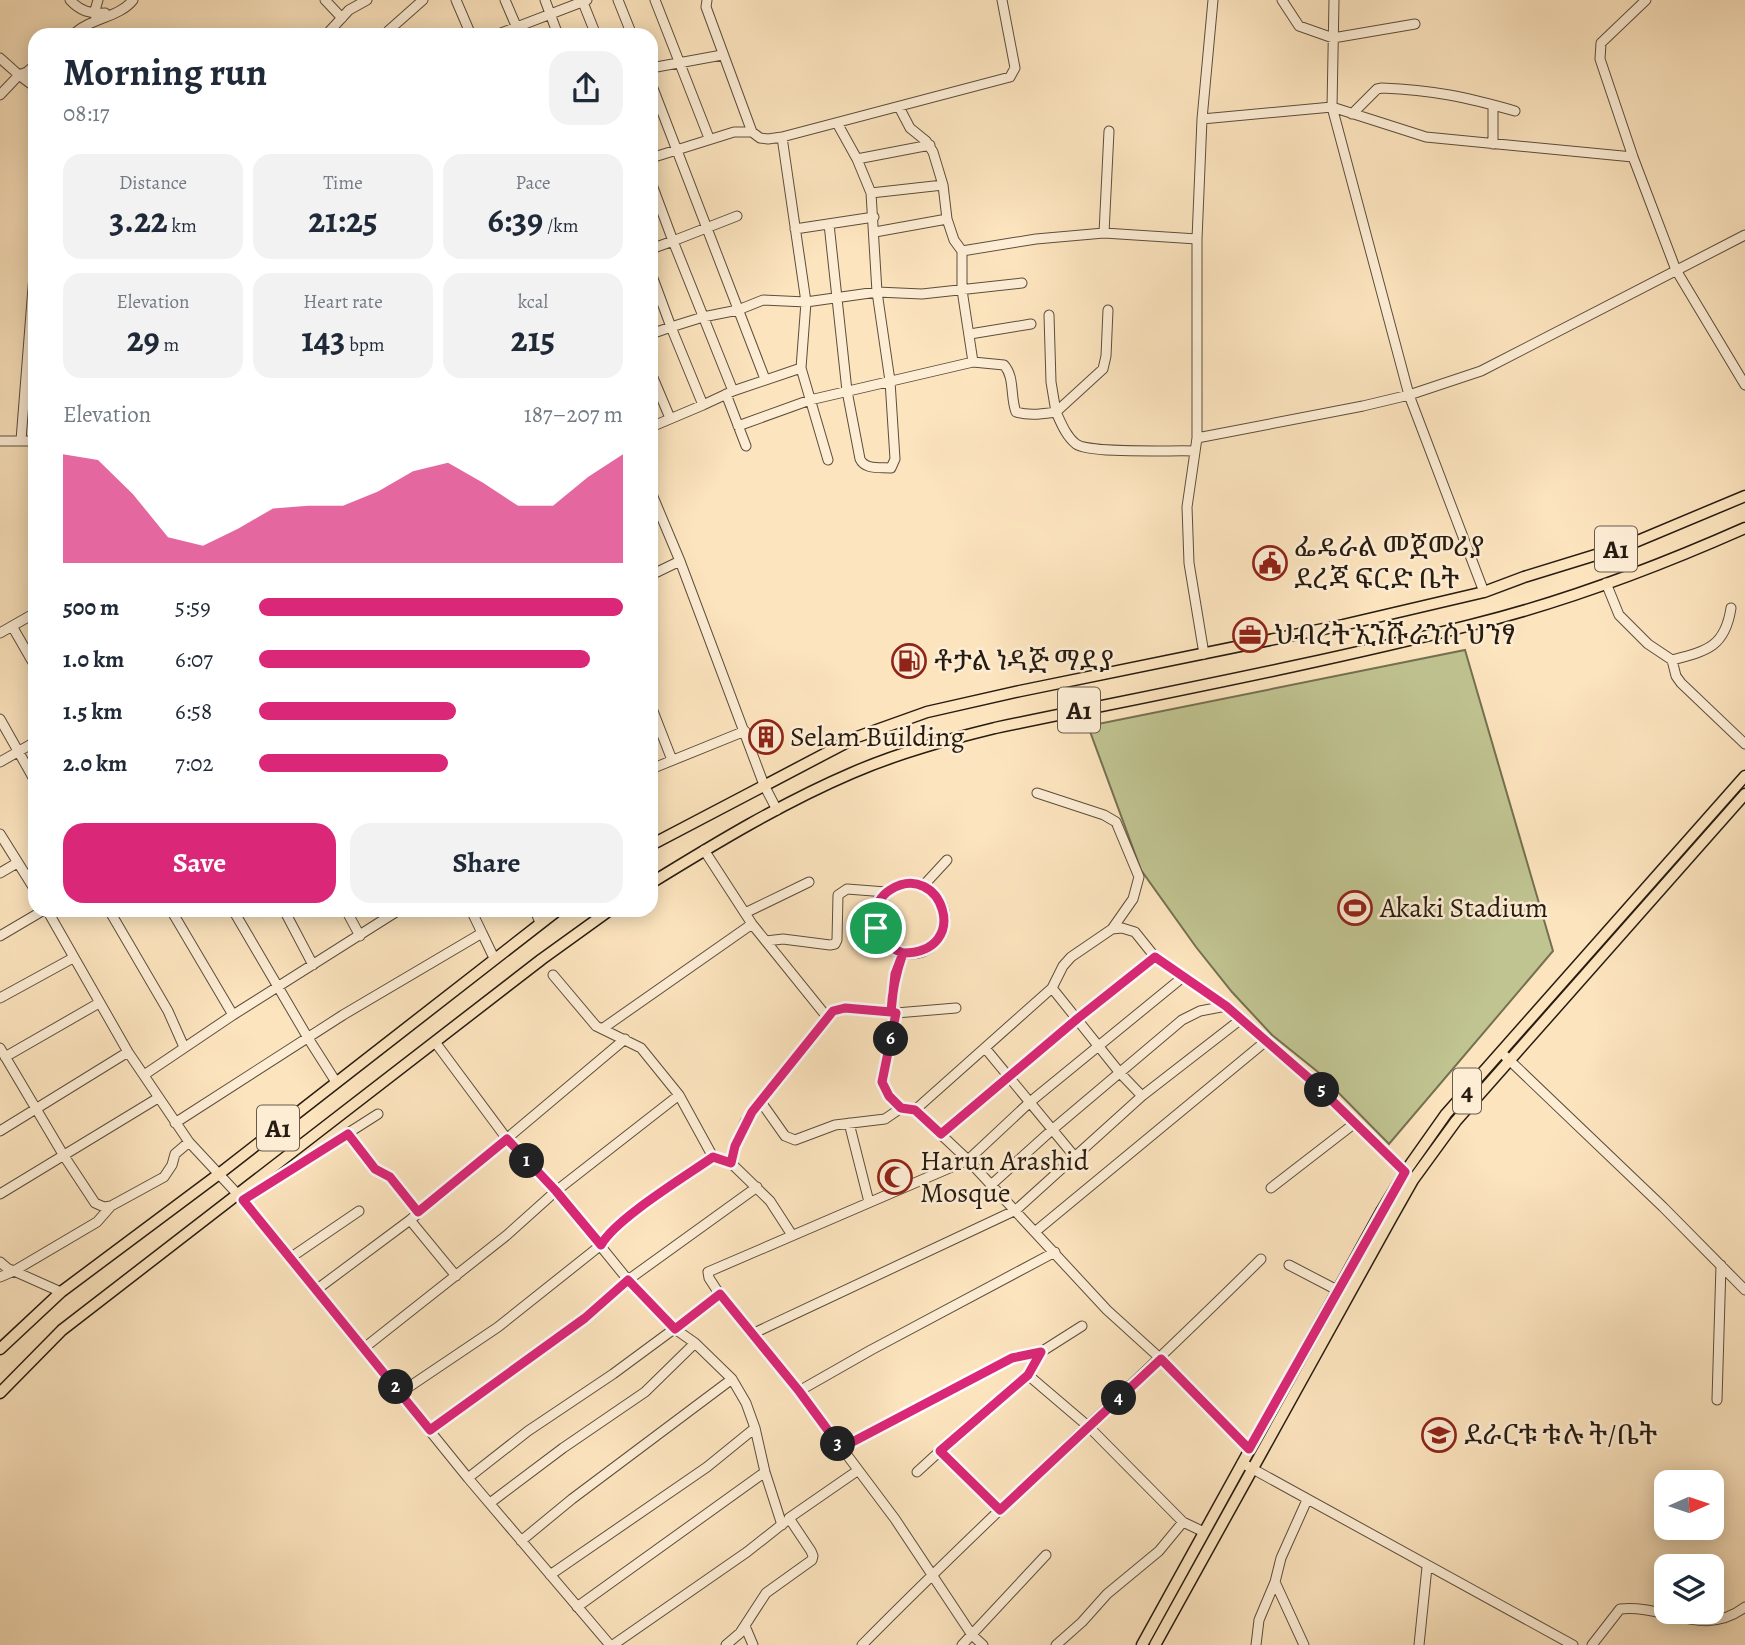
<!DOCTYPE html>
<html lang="en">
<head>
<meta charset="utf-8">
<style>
	:root { --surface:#fff; --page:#f2f2f3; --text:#1f2937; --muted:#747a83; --accent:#db2777 }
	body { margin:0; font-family:Alegreya,"Noto Serif Ethiopic",serif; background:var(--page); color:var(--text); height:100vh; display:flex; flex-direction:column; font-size:26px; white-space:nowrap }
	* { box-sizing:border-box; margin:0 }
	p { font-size:23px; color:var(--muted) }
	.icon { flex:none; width:38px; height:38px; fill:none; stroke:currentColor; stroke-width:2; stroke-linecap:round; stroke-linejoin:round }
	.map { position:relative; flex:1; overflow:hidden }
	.drawer { position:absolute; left:28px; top:28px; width:630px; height:889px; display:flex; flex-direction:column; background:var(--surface); border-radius:21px; box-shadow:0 4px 18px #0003 }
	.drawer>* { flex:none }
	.needle { width:46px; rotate:87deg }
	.tools { position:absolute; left:1654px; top:1470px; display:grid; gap:14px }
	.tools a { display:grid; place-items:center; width:70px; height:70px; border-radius:14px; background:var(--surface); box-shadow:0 4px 18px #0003; font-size:35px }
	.pin { position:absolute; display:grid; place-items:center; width:60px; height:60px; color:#fff; margin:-30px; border:4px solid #fff; border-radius:50%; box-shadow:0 2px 7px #0007 }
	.km { position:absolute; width:35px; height:35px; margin:-18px; border-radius:50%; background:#222; color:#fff; font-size:19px; line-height:35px; text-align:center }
	.round { display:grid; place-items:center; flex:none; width:74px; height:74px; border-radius:21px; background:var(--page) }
	.headline { display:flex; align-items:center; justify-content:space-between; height:119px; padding:0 35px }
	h1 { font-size:38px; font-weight:700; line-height:52px }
	.figures { display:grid; grid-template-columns:repeat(3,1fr); gap:10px; height:119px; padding:7px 35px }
	.figures div { display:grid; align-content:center; border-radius:18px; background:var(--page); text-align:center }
	.figures b { font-size:35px; font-weight:700 }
	.figures small { font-size:19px; font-weight:400 }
	.figures p { font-size:19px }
	.chart { height:196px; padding:14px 35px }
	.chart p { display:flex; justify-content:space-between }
	.chart svg { width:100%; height:126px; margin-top:7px; fill:var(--accent); opacity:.7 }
	.button { display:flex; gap:14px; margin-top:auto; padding:14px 35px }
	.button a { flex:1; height:80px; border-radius:21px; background:var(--accent); color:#fff; font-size:28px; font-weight:700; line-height:80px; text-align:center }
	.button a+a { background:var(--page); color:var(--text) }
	ul { padding:0 35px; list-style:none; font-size:23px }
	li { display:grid; grid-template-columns:112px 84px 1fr; align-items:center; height:52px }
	li i { height:18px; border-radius:9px; background:var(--accent) }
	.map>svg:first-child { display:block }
</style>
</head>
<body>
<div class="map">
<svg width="1745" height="1645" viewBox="0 0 1745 1645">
	<rect width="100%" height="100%" fill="#fce4be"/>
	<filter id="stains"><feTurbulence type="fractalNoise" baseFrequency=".00286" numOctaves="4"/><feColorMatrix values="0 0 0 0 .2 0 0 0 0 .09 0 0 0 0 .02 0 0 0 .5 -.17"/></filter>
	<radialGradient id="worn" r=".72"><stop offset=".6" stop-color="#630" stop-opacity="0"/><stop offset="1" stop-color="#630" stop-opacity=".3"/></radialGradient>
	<path fill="#c0c491" stroke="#747051" stroke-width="2" d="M1465 650 1553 951 1389 1144 1318 1072 1272 1035 1232 992 1196 947 1141 870 1088 726Z"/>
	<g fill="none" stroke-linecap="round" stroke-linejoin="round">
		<g stroke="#5c4e3c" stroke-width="11">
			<path id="minor" d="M70 0C80 11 90 14 105 13
				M325 0 342 18
				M456 0 471 35
				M505 0 520 35
				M545 0 558 35
				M582 0 596 35
				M618 0 632 35
				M655 0 709 138
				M707 0 706 7 752 132
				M1282 0 1299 26 1333 38 1415 24
				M1334 0 1332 107 1426 137 1633 157
				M1646 0 1601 43 1600 59 1633 157 1676 270 1745 385
				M94 14 98 0
				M388 31 423 0
				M73 35C89 18 119 18 133 0
				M326 35 349 10 367 0
				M496 35 587 0
				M0 58 19 75 0 95
				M35 65 27 72 19 75 35 87
				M651 68 722 55
				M651 83 765 379
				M1493 105V144
				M899 107 910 128 926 141 933 152 943 185 947 219 954 240 962 251
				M1352 114 1377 89 1382 88C1433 90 1466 97 1515 111
				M1202 119 1332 107 1409 395 1484 592
				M782 137 806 302 801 368 828 460
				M651 158 734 132H752L760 138 768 139 782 137 1010 77 1015 68 1002 0
				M857 159 930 145
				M651 182 673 241 651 249
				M871 193 943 185
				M829 224 847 391 860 459C865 470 880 467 891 468L895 459 890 381 877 292 871 193 857 159 837 123
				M795 229 874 217
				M875 232 947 219
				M1104 233 1109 131
				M651 273 671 327 703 317 738 310 763 300 806 302 877 292 922 294 1022 283
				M1108 310 1106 356 1103 369 1056 412C1061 423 1066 436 1076 444 1090 454 1173 450 1195 451
				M1049 315 1051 382 1056 412C1041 414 1030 416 1016 412 1010 397 1015 377 1004 365L973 362 962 290V251L1036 239 1104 233 1197 239
				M651 334 671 327 703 405 651 427
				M970 334 1031 324
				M651 373 670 418
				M733 391 673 241 737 216
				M726 394 746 446
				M703 405 733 391 801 368
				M738 426 810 400 973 362
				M1197 438 1363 406 1409 395 1481 371 1745 235
				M21 440 35 262
				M0 441H35
				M651 492 680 561 764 785 777 810
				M651 575 680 561
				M1606 583 1619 615 1648 644 1672 660C1707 651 1725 647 1731 608
				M12 626 35 666
				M0 633 35 613
				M1204 654 1189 563 1187 507 1197 438V239L1202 119 1213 0
				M1672 660 1676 676 1681 683 1745 744
				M651 706 672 760
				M0 719 35 781
				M0 762 35 742
				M651 769 745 731
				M0 834 35 890
				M704 850 752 924 827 1017 745 1122 735 1146 731 1163 770 1201 792 1235
				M0 873 17 863
				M875 919a35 35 0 1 1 70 0a35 35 0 1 1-70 0Z
				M923 886 947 860
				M47 910 128 1052 189 1142 243 1200 468 1478 610 1645
				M109 910 168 1011 184 1047
				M171 910 233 1015
				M233 910 308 1038 336 1082
				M284 910 313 965
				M346 910 360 936
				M535 910 540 923
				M745 913 809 882
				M1112 929 1122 928 1135 932 1155 957 1226 1006 1312 1081 1405 1172
				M482 933 494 958
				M0 936 44 910
				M766 941 783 939 830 945 835 944 837 940 838 895 847 889 886 892
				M553 975 596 1026 641 1048 679 1095 713 1157 731 1163
				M1052 988 1120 1073 1142 1096
				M0 998 73 958
				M891 1012 895 974 903 953
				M896 1013 882 1082 889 1096 901 1108 915 1110 968 1160 1107 1310 1161 1359 1249 1449
				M827 1017 833 1011 845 1008 896 1013 956 1008
				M602 1029 752 924
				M435 1042 507 1139 556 1191 628 1280 675 1329 695 1343 732 1379 746 1403 755 1428 765 1472 782 1525
				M0 1048 64 1156 95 1203 104 1207 111 1206 164 1177 172 1165 175 1154 189 1142
				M985 1048 1075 1157
				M1505 1056 1663 1207 1745 1290
				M5 1057 99 1003
				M144 1075 233 1015 399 910
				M761 1102 785 1136 795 1140 835 1125 885 1119 901 1108
				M915 1110 1052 988 1063 966 1071 957 1112 929 1133 899 1139 877 1116 822 1104 815 1037 793
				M175 1123 343 1015 482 933 471 910
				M849 1123 869 1202
				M0 1131 128 1052
				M348 1134 375 1169 390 1177 418 1212
				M941 1134 1077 1019 1155 957
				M991 1185 1053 1129 1182 1020 1200 1011 1226 1006
				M1271 1188 1355 1123
				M0 1194 158 1098
				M243 1200 378 1114
				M410 1220 456 1276
				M1036 1231 1266 1041
				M290 1258 359 1211
				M0 1262 7 1268 61 1292
				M1289 1265 1339 1291
				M0 1277 14 1271 97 1222 111 1206
				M316 1290 410 1220 625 1039
				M752 1334 1016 1210 1142 1096 1240 1020
				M364 1348 507 1235 556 1191 679 1095
				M1041 1352 1028 1375 1089 1427 1183 1522 1204 1532
				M799 1391 871 1350 1055 1252
				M400 1393 498 1327 601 1245C614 1219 686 1176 713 1157
				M1717 1400 1721 1265
				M431 1430 585 1319 628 1280 757 1187
				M841 1448 1012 1358 1041 1352 1082 1326
				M1242 1463 1573 1645
				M917 1472 940 1451
				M468 1478 528 1431 613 1374 720 1295
				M490 1503 563 1448 645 1392 695 1343
				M1000 1510 940 1451 1028 1375
				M521 1541 572 1499 732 1379
				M550 1575 707 1467 755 1428
				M577 1607 765 1472
				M745 1626 753 1645
				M613 1645 747 1552 785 1522
				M726 1645 740 1633 766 1593 812 1560 813 1556 811 1551 789 1518 857 1471
				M862 1645C992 1513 1130 1389 1261 1259
				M962 1645 1046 1555
				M983 1645 972 1635 895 1519 799 1391 720 1295 709 1278 708 1272 968 1160 1030 1102 1183 977
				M1056 1645 1082 1622 1107 1594 1159 1551 1183 1522
				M1256 1645 1259 1620 1275 1582
				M1304 1645 1275 1582 1281 1558 1307 1500
				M1419 1645 1427 1567
				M1592 1645 1620 1609C1665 1604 1703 1639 1745 1607"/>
		</g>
		<g stroke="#271c11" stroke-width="13">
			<path id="major" d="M651 845 857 737 927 712 1020 691 1343 625 1484 592 1524 577 1628 545 1745 496
				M651 883C716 843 782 803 852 773 898 753 946 740 995 728 1153 695 1313 665 1471 625 1565 602 1657 567 1745 528
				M0 1349 61 1292 219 1174 558 910
				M0 1393 62 1330 542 959 610 910
				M1142 1645 1382 1210 1405 1172 1446 1114 1745 776
				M1155 1645 1392 1217 1413 1180 1456 1121 1745 794"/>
		</g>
		<use href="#minor" stroke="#fdedd5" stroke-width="9"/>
		<use href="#major" stroke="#fce4be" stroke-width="10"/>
	</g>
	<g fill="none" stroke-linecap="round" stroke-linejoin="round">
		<g stroke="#fff" stroke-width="14">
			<path id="route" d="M876 928C882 941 889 948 903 953L895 974 891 1012 845 1008 833 1011 752 1112 735 1146 731 1163 713 1157C686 1176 615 1219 601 1245L556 1191 507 1139 418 1212 390 1177 375 1169 348 1134 243 1200 430 1430 585 1318 628 1280 675 1329 720 1294 799 1391 841 1448 1012 1358 1041 1352 1028 1375 940 1451 1000 1510 1161 1359 1249 1449 1405 1172 1312 1081 1226 1006 1155 957 1077 1019 941 1134 915 1110 901 1108 889 1096 882 1082 896 1013 891 1012C892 991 896 973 903 953 974 953 941 858 890 890 877 898 874 913 876 928"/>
		</g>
		<use href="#route" stroke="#db2777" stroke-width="9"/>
	</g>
	<defs>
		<g id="civic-ring" transform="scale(1.75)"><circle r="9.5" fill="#fdedd5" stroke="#8f2418" stroke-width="1.5"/><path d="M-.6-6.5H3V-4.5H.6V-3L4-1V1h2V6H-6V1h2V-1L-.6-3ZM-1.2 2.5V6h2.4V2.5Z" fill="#8f2418"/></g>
		<g id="office-ring" transform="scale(1.75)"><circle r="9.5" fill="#fdedd5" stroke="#8f2418" stroke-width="1.5"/><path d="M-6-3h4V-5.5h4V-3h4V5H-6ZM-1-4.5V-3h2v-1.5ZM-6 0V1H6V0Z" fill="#8f2418"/></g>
		<g id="fuel-ring" transform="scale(1.75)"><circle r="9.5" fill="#fdedd5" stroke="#8f2418" stroke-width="1.5"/><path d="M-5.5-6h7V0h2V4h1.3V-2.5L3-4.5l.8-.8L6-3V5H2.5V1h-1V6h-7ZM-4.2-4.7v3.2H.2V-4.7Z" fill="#8f2418"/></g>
		<g id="building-ring" transform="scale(1.75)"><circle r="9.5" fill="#fdedd5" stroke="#8f2418" stroke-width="1.5"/><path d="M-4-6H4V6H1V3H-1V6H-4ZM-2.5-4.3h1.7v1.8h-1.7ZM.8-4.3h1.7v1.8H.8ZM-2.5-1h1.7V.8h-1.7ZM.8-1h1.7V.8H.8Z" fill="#8f2418"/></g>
		<g id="stadium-ring" transform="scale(1.75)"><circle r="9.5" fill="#fdedd5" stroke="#8f2418" stroke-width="1.5"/><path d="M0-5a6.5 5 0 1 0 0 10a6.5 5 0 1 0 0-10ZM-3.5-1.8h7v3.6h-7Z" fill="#8f2418"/></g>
		<g id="mosque-ring" transform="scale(1.75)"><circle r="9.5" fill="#fdedd5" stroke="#8f2418" stroke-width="1.5"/><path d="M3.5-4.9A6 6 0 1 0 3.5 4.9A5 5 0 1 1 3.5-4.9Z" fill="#8f2418"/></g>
		<g id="school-ring" transform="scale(1.75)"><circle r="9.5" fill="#fdedd5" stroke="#8f2418" stroke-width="1.5"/><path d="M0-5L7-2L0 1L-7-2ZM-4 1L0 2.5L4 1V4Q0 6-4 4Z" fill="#8f2418"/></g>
	</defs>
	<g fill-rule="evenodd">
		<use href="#civic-ring" x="1270" y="563"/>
		<use href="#office-ring" x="1250" y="635"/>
		<use href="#fuel-ring" x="909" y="661"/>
		<use href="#building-ring" x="766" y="737"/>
		<use href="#stadium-ring" x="1355" y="908"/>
		<use href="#mosque-ring" x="895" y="1177"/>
		<use href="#school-ring" x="1439" y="1435"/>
	</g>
	<g text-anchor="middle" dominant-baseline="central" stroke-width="5" stroke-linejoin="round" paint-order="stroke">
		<g fill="#fdedd5" stroke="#675b4c" stroke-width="2">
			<rect x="1595" y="526.5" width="42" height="45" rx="5"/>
			<rect x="1058" y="687.5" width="42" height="45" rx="5"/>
			<rect x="1453" y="1068.5" width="28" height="45" rx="5"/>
			<rect x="257" y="1105.5" width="42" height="45" rx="5"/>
		</g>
		<g font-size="26" font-weight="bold" fill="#271c11">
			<text x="1616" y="549">A1</text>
			<text x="1079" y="710">A1</text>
			<text x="1467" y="1091">4</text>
			<text x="278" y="1128">A1</text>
		</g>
		<g font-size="28" fill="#271c11" stroke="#fdedd5" text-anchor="start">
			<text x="1294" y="547">ፌዴራል መጀመሪያ<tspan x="1294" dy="32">ደረጃ ፍርድ ቤት</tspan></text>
			<text x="1274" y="635">ህብረት ኢንሹራንስ ህንፃ</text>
			<text x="934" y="661">ቶታል ነዳጅ ማደያ</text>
			<text x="790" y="737">Selam Building</text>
			<text x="1380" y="908">Akaki Stadium</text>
			<text x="920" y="1161">Harun Arashid<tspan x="920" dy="32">Mosque</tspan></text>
			<text x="1464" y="1435">ደራርቱ ቱሉ ት/ቤት</text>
		</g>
	</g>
	<rect width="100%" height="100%" filter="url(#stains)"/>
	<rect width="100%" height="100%" fill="url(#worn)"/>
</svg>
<div class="tools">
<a><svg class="needle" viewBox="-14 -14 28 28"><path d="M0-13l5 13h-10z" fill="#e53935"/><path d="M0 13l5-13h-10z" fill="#747a83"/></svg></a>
<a><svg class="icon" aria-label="layers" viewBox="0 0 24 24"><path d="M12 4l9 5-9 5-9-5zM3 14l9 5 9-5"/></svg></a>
</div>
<div class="pin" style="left:876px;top:928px;background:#1e9e55"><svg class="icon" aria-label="arrive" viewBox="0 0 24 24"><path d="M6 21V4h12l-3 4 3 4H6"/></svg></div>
<b class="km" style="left:527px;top:1161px">1</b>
<b class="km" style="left:396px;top:1387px">2</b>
<b class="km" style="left:838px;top:1444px">3</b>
<b class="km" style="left:1119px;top:1398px">4</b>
<b class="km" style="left:1322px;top:1090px">5</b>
<b class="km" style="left:891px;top:1039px">6</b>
<section class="drawer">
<div class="headline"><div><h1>Morning run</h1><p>08:17</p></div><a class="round"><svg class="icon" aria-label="share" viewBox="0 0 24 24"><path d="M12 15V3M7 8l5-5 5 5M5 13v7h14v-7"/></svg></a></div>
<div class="figures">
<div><p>Distance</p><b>3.22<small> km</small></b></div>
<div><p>Time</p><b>21:25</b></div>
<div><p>Pace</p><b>6:39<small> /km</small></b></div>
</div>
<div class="figures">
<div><p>Elevation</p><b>29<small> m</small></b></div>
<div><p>Heart rate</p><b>143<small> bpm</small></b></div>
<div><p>kcal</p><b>215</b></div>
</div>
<div class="chart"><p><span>Elevation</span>187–207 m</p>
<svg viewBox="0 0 160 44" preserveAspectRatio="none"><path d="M0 44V6L10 8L20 20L30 35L40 38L50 32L60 25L70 24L80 24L90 19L100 12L110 9L120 16L130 24L140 24L150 14L160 6V44z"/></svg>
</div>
<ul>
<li><b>500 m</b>5:59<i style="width:100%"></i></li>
<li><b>1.0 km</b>6:07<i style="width:91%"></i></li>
<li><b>1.5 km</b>6:58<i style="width:54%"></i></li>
<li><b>2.0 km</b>7:02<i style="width:52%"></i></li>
</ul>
<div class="button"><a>Save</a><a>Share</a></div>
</section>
</div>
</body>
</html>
